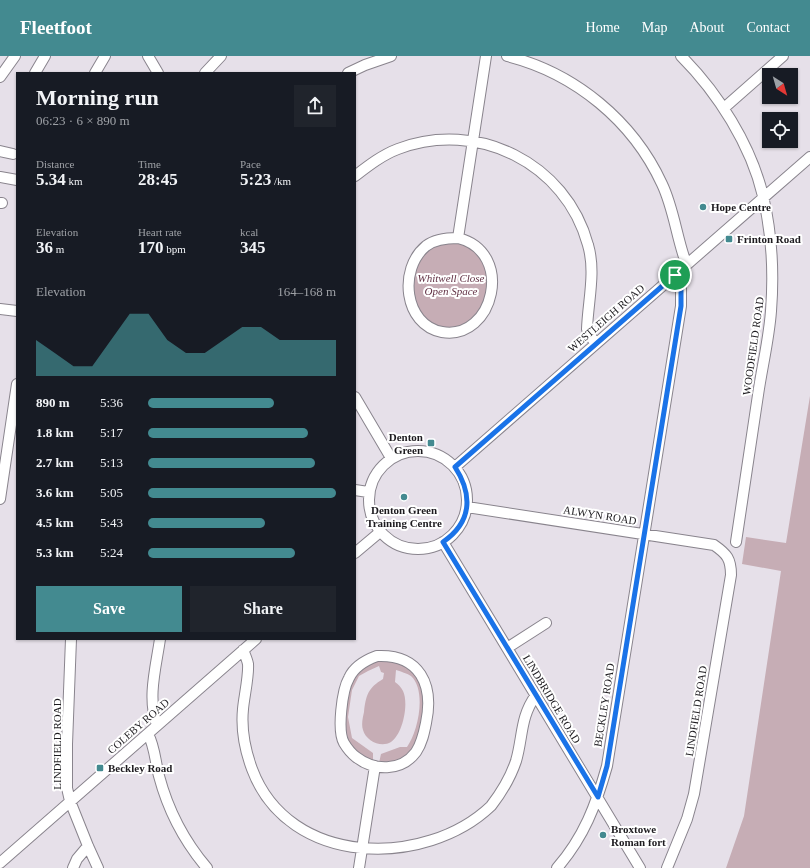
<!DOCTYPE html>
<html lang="en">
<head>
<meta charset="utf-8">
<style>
	:root { --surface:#171b24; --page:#20242c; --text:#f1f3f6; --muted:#9ea1a6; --accent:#438a90 }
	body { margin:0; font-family:Georgia,serif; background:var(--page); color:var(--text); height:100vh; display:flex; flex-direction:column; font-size:15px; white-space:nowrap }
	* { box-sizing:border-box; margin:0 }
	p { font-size:13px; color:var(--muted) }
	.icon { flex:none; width:22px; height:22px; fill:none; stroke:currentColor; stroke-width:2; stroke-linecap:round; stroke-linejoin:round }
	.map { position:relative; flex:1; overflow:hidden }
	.panel { position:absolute; left:16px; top:16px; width:340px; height:568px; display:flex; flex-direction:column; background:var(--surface); border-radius:0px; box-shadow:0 1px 3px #0004 }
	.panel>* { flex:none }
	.needle { width:26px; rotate:143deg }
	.controls { position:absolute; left:762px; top:12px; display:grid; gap:8px }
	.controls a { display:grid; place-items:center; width:36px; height:36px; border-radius:0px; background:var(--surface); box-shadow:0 1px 3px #0004; font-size:20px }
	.pin { position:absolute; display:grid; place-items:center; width:34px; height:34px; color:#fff; margin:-17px; border:2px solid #fff; border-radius:50%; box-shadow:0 1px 4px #0007 }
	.round { display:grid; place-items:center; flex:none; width:42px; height:42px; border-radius:0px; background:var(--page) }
	.summary { display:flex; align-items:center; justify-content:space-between; height:68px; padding:0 20px }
	h1 { font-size:22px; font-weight:700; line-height:30px }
	.figures { display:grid; grid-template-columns:repeat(3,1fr); gap:6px; height:68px; padding:4px 20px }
	.figures div { display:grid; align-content:center }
	.figures b { font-size:17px; font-weight:700 }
	.figures small { font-size:11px; font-weight:400 }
	.figures p { font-size:11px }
	.chart { height:112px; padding:8px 20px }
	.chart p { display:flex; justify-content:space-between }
	.chart svg { width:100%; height:72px; margin-top:4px; fill:var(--accent); opacity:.7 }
	.cta { display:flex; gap:8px; margin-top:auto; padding:8px 20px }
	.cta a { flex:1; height:46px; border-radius:0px; background:var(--accent); color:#fff; font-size:16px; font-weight:700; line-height:46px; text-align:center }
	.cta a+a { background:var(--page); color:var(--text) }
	ul { padding:0 20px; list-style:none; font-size:13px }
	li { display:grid; grid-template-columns:64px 48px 1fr; align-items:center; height:30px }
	li i { height:10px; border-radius:5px; background:var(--accent) }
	header { display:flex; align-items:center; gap:24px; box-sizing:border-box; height:56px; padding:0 20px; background:var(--accent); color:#fff }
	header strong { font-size:19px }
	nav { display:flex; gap:22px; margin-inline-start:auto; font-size:14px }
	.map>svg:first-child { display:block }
</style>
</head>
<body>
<header>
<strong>Fleetfoot</strong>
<nav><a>Home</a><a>Map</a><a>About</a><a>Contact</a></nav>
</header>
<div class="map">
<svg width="810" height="812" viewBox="0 0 810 812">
	<rect width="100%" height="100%" fill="#e6e0e9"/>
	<path fill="#c6adb5" d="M452 186 471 191 487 209V232L484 249 470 266 460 270 440 272 431 268 423 261 413 241 414 224 416 212 422 201 430 193 436 189Z
		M810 340V812H726L744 760 781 515 742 508 746 481 786 487Z
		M383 603 401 607 417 619 425 637 423 666 414 692 398 706 379 707 381 698 400 691H407C418 676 427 635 411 620 406 617 402 616 396 614L395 626C398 628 401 631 403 635 409 647 403 678 391 686 381 692 366 685 363 674 361 668 363 661 364 656 366 639 368 632 383 623L384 617 381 616 379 610 368 615 359 620 352 634 348 661 352 682 373 697V707C365 701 352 695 348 687 340 672 346 628 358 616 365 609 374 606 383 603Z"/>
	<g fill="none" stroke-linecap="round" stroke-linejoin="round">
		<g stroke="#89848d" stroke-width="12">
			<path id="minor" d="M148 0 158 17
				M507 0C575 17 633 65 662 128 673 151 676 177 684 201L687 207
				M681 0C718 37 751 89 763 140 772 178 774 216 771 255 769 283 762 311 758 339 751 388 743 437 736 486
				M35 17 45 0
				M95 17 105 0
				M205 17 221 0
				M348 17 365 9 391 0
				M0 21 15 0
				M724 52 783 0
				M0 95 13 98
				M355 120C368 110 382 99 398 93 477 63 566 107 588 189 596 216 588 245 587 273L588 276 595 287
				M0 121 17 124
				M0 147H2
				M458 182C515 196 494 285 442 276 404 269 398 213 426 190 435 183 448 182 458 182Z
				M458 182 486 0
				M0 253 17 255
				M355 341 391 402
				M369 444a49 49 0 1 1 98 0a49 49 0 1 1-98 0Z
				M455 411 810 101
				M355 434 368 436
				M0 443 17 328
				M467 451 714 489C727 498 731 503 731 519L694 738 687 763 667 812
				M443 486 640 812
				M355 497 380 476
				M71 583 67 688V732L70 745 88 790 98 812
				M507 592 546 567
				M243 594C245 599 247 603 248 608 249 620 244 641 243 653 241 673 245 694 252 713 289 812 426 812 491 750 501 737 511 720 516 705 523 681 520 661 536 639
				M377 600C420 598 434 629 426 667 424 677 422 687 416 696 401 716 374 715 356 701 352 698 347 692 344 687 337 675 342 634 349 622 354 611 366 604 377 600Z
				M157 669C147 642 156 611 160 583
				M148 678C155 691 155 705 159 720 168 754 184 785 207 812
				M0 807 256 583
				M73 812 77 803 88 790
				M359 812 375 710
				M557 812C584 781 596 749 607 710L681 250V231L675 219"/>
		</g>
		<use href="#minor" stroke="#fff" stroke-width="10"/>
	</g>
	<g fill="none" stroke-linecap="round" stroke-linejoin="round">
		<g stroke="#fff" stroke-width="8">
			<path id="route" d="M675 219 681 231V250L607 710 598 741 443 486C472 466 473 439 455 411Z"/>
		</g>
		<use href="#route" stroke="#1a73e8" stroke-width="5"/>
	</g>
	<g fill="#438a90" stroke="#fff" stroke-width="1.5">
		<circle cx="703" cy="151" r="4"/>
		<rect x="725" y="179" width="8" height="8" rx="2"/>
		<rect x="427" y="383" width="8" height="8" rx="2"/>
		<circle cx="404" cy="441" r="4"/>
		<rect x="96" y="708" width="8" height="8" rx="2"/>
		<circle cx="603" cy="779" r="4"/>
	</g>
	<g text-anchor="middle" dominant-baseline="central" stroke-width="4" stroke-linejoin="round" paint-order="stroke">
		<g font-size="11" font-weight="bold" fill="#1d1b1f" stroke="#fff" text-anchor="start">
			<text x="711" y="151">Hope Centre</text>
			<text x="737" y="183">Frinton Road</text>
			<text x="423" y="381" text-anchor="end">Denton<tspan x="423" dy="13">Green</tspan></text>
			<text x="404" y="454" text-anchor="middle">Denton Green<tspan x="404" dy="13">Training Centre</tspan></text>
			<text x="108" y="712">Beckley Road</text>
			<text x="611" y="773">Broxtowe<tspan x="611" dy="13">Roman fort</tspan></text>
		</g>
		<g font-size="11" font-style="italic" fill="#623245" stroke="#fff">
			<text x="451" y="222">Whitwell Close<tspan x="451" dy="13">Open Space</tspan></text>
		</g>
		<g font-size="11" fill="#1d1b1f" stroke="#fff">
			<text transform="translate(606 262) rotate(-41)">WESTLEIGH ROAD</text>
			<text transform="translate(753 290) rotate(-82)">WOODFIELD ROAD</text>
			<text transform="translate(600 459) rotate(9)">ALWYN ROAD</text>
			<text transform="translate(552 643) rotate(59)">LINDBRIDGE ROAD</text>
			<text transform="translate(604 649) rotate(-81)">BECKLEY ROAD</text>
			<text transform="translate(696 655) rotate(-81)">LINDFIELD ROAD</text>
			<text transform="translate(138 670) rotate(-41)">COLEBY ROAD</text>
			<text transform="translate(57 688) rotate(-90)">LINDFIELD ROAD</text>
		</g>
	</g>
</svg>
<div class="controls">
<a><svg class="needle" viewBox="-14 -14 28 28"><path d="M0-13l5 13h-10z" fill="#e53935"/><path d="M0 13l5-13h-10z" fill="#9ea1a6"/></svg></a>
<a><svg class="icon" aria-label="locate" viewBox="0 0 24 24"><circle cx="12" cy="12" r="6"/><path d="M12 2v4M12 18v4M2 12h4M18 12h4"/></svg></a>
</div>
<div class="pin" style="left:675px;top:219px;background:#1e9e55"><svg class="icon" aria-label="arrive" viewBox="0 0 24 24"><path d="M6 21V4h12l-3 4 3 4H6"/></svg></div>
<section class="panel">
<div class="summary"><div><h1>Morning run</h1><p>06:23 · 6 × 890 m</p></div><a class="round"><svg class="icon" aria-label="share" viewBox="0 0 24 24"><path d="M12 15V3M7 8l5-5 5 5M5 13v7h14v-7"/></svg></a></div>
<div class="figures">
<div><p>Distance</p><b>5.34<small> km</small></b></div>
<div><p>Time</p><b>28:45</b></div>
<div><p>Pace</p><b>5:23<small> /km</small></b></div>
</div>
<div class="figures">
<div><p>Elevation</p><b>36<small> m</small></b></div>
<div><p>Heart rate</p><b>170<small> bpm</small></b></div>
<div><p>kcal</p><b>345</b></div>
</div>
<div class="chart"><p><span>Elevation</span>164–168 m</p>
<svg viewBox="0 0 160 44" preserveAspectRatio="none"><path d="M0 44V22L10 30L20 38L30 38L40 22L50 6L60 6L70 22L80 30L90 30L100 22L110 14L120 14L130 22L140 22L150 22L160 22V44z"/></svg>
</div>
<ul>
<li><b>890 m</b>5:36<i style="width:67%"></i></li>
<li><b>1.8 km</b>5:17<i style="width:85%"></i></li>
<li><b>2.7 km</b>5:13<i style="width:89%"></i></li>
<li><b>3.6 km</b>5:05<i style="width:100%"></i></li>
<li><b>4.5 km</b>5:43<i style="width:62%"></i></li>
<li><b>5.3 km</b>5:24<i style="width:78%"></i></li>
</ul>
<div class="cta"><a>Save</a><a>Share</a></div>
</section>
</div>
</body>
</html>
